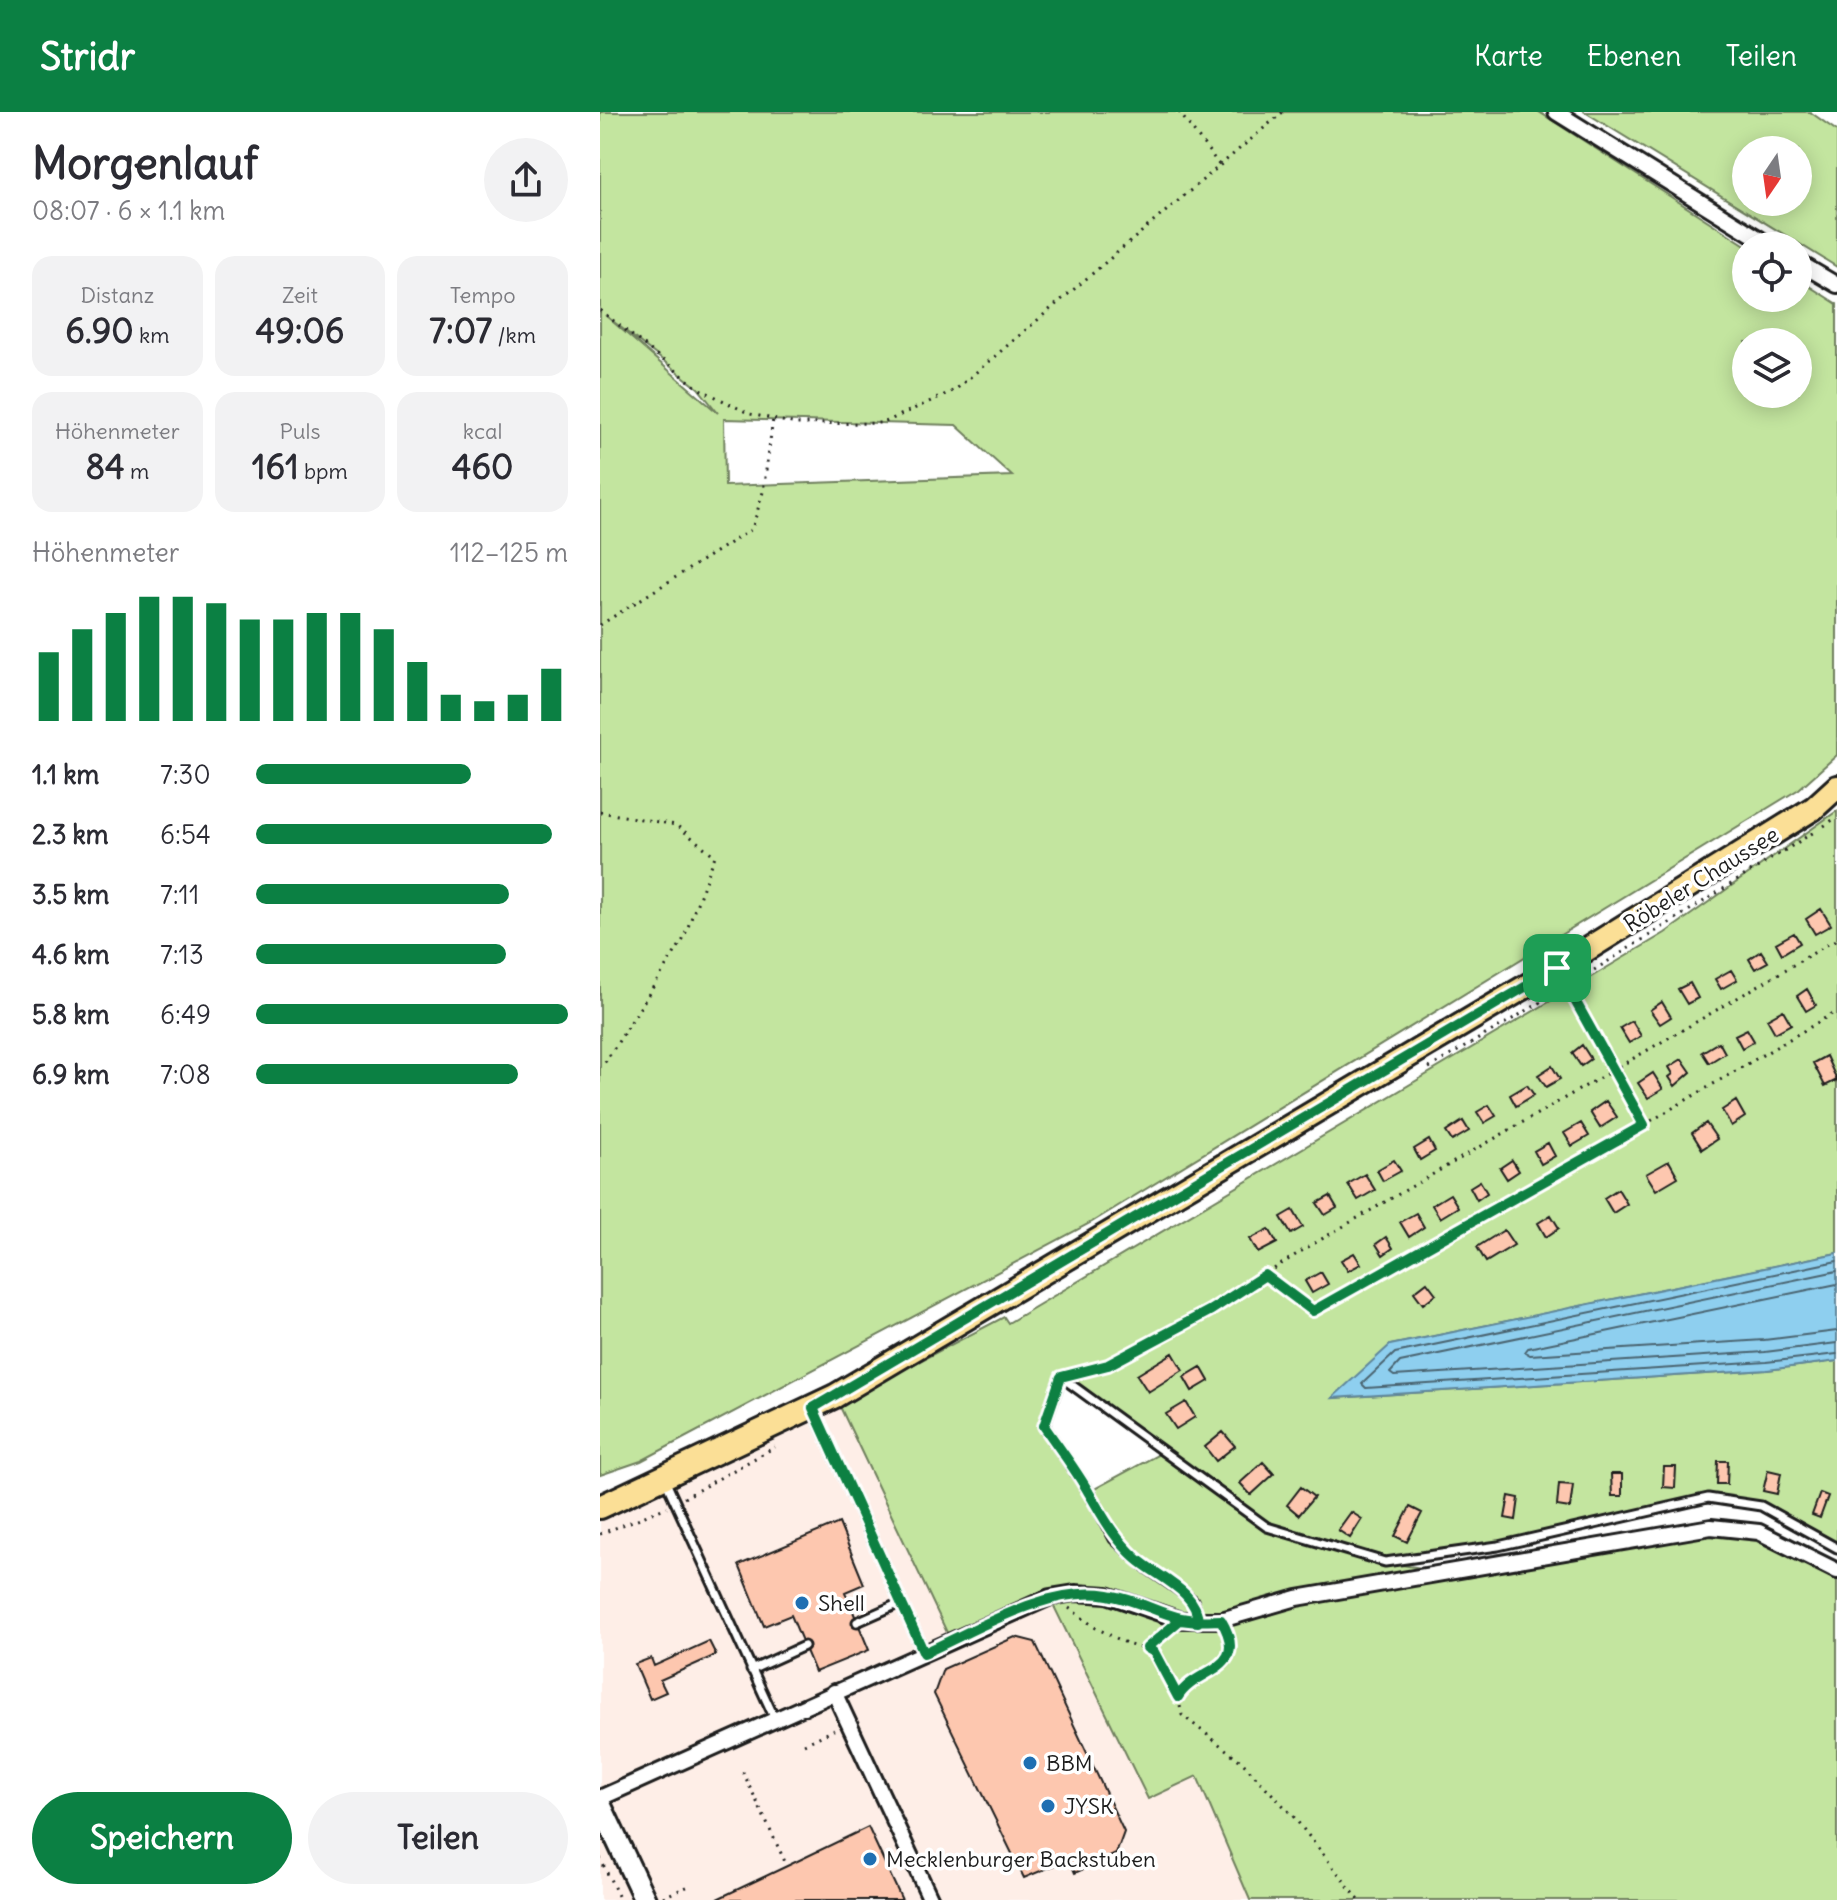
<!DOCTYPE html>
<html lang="de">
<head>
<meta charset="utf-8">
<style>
	:root { --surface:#fff; --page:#f2f2f3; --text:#2b2b33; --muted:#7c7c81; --accent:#0b8043 }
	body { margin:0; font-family:Delius,sans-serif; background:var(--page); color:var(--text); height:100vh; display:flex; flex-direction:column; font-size:30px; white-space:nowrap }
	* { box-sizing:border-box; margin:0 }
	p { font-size:26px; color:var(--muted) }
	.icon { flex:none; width:44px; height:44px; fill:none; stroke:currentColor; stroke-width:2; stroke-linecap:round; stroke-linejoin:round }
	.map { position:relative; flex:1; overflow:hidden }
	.sheet { display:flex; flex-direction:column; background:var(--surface); width:600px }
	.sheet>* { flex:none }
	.needle { width:52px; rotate:193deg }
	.fabs { position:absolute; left:1132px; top:24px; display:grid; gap:16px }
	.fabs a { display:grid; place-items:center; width:80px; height:80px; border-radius:50%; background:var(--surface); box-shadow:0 4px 20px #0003; font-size:40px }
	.pin { position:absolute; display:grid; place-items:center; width:68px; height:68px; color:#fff; margin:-34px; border-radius:16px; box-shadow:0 4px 12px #0006 }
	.round { display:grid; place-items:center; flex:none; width:84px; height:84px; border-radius:42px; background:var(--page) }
	.headline { display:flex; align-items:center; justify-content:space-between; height:136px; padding:0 32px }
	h1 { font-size:44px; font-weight:800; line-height:60px }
	.stats { display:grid; grid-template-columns:repeat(3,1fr); gap:12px; height:136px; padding:8px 32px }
	.stats div { display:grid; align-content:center; border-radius:20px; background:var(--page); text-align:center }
	.stats b { font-size:34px; font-weight:800 }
	.stats small { font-size:22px; font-weight:400 }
	.stats p { font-size:22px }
	.chart { height:224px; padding:16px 32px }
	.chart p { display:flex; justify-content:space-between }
	.chart svg { width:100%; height:144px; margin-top:8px; stroke:var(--accent); stroke-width:6 }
	.action { display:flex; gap:16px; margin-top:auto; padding:16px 32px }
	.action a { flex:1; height:92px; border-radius:48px; background:var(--accent); color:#fff; font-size:32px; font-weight:800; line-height:92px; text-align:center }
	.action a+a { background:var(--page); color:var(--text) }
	ul { padding:0 32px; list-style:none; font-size:26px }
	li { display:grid; grid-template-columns:128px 96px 1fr; align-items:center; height:60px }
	li i { height:20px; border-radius:10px; background:var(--accent) }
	header { display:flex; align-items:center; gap:48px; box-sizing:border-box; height:112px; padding:0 40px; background:var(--accent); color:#fff }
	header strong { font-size:38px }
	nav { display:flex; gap:44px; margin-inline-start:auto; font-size:28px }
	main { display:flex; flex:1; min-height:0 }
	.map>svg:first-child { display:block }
</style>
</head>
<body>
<header>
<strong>Stridr</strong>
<nav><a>Karte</a><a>Ebenen</a><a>Teilen</a></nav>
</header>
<main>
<section class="sheet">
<div class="headline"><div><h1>Morgenlauf</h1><p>08:07 · 6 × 1.1 km</p></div><a class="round"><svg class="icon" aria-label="share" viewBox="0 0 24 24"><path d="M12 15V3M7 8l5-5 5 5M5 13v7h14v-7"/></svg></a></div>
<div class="stats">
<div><p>Distanz</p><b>6.90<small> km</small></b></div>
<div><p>Zeit</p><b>49:06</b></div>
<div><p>Tempo</p><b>7:07<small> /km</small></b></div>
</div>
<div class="stats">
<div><p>Höhenmeter</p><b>84<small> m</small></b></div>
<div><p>Puls</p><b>161<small> bpm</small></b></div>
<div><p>kcal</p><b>460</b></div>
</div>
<div class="chart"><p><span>Höhenmeter</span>112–125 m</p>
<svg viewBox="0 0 160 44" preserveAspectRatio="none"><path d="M5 44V23M15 44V16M25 44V11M35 44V6M45 44V6M55 44V8M65 44V13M75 44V13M85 44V11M95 44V11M105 44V16M115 44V26M125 44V36M135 44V38M145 44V36M155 44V28"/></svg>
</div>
<ul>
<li><b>1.1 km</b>7:30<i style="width:69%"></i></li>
<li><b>2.3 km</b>6:54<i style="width:95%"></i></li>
<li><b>3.5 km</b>7:11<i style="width:81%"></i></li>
<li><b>4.6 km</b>7:13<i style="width:80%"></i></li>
<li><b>5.8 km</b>6:49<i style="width:100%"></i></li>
<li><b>6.9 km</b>7:08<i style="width:84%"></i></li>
</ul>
<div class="action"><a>Speichern</a><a>Teilen</a></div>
</section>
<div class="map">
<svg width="1237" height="1788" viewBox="0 0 1237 1788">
	<rect width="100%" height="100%" fill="#fff"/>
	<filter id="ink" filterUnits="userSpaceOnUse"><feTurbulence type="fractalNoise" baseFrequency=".0125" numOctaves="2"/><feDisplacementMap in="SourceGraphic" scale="16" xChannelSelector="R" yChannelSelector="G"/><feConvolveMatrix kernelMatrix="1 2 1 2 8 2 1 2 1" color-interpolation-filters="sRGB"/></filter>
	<g filter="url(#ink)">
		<path fill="#feeee7" d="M235 1284 450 1485 548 1687 597 1664 650 1788H0V1395Z"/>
		<path fill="#c3e59f" stroke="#70805e" stroke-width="2" fill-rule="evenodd" d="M0 0H939L1147 134 1146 186H1198V167L1237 192V643L1199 677 492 1110 41 1349 0 1363ZM5 203 98 276 118 301ZM1146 230H1198V282H1146ZM124 307 356 313 412 364 125 374Z
			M985 0H1210L1237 19V155ZM1198 38V90H1146V38Z
			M1237 699V1141L791 1233 734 1286 1167 1258 1237 1249V1436L1161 1394 1108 1386 898 1434 789 1451 854 1461 1111 1415 1159 1420 1237 1459V1788H650L597 1664 548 1687 450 1486 351 1529 235 1284 251 1285 404 1205 408 1211 1065 821ZM462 1265 565 1339 489 1380 444 1314Z"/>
		<path fill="#8ecfef" stroke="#60879b" stroke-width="2" d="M1237 1141V1249L1167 1258 732 1286 790 1233Z"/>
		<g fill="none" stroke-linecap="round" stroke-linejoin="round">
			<path stroke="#4a6470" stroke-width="2" d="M1237 1149 795 1241 762 1272 766 1276 1166 1250 1237 1242
				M1237 1159 800 1250 790 1261 794 1264 1165 1240 1237 1231
				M1237 1172 928 1236 925 1240 930 1243 1164 1228 1237 1219"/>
		</g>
		<path fill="#fdc7af" stroke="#1c1c1c" stroke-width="2" d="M1221 797 1231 813 1215 822 1206 807Z
			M1194 821 1200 831 1182 842 1176 831Z
			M1161 839 1168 850 1155 857 1149 847Z
			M1131 858 1137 868 1121 877 1115 867Z
			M1090 871 1098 886 1087 892 1078 877Z
			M1207 877 1216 893 1206 899 1197 884Z
			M1062 890 1071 905 1060 912 1050 898Z
			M1183 898 1191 912 1175 921 1167 907Z
			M1032 909 1041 924 1029 931 1020 916Z
			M1147 917 1154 929 1142 936 1135 923Z
			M1119 930 1125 941 1109 951 1102 940Z
			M982 933 991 947 981 954 972 941Z
			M1226 944 1237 968 1225 974 1213 951Z
			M1082 947 1091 960 1075 974 1069 965 1073 962 1069 955Z
			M952 954 960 967 946 975 938 963Z
			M1053 961 1063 977 1048 986 1038 971Z
			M927 973 934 983 916 994 910 983Z
			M1006 989 1017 1005 1000 1016 990 1000Z
			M1136 989 1145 1005 1131 1014 1122 998Z
			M889 993 896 1004 884 1011 877 1000Z
			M863 1009 869 1019 852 1029 846 1020Z
			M981 1011 989 1024 972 1034 964 1021Z
			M1106 1011 1117 1027 1102 1037 1092 1021Z
			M829 1028 835 1039 820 1048 814 1037Z
			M948 1031 955 1044 941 1052 934 1039Z
			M794 1048 801 1059 783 1069 777 1058Z
			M912 1048 919 1059 907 1067 900 1056Z
			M1069 1049 1078 1065 1056 1078 1046 1062Z
			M765 1062 775 1078 758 1088 748 1072Z
			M880 1069 887 1081 877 1088 870 1075Z
			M1018 1077 1027 1092 1013 1101 1004 1086Z
			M850 1082 858 1095 840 1106 832 1093Z
			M730 1084 737 1096 725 1103 717 1091Z
			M693 1098 703 1115 691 1122 681 1105Z
			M816 1101 824 1115 809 1125 800 1110Z
			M951 1103 959 1116 946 1125 938 1111Z
			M669 1117 677 1131 658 1141 650 1127Z
			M904 1118 914 1133 886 1150 877 1135Z
			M786 1125 793 1136 783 1143 776 1132Z
			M754 1141 761 1152 748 1159 741 1148Z
			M721 1160 728 1172 712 1181 705 1169Z
			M827 1170 836 1182 823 1192 814 1180Z
			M573 1241 583 1258 548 1280 537 1263Z
			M601 1255 609 1269 592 1279 584 1265Z
			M586 1290 595 1305 576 1317 566 1302Z
			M623 1320 635 1334 616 1349 605 1335Z
			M1118 1349H1128L1127 1372H1117Z
			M663 1350 674 1362 651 1383 640 1371Z
			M1064 1355H1076L1075 1376 1063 1375Z
			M1168 1358 1181 1361 1177 1382 1163 1379Z
			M1011 1362H1022V1384H1012Z
			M959 1372 973 1373 970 1396 957 1394Z
			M701 1375 714 1385 699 1403 687 1393Z
			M1220 1381 1228 1384 1220 1406 1212 1403Z
			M909 1384 919 1386 916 1408 905 1406Z
			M810 1395 822 1401 807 1430 795 1424Z
			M751 1400 762 1407 750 1426 738 1418Z
			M239 1411 264 1472 245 1480 269 1538 215 1560 191 1503 164 1514 139 1453Z
			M415 1525 435 1530 524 1720 516 1742 475 1761 469 1747 424 1766 334 1582 343 1557Z
			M109 1529 116 1543 60 1568 66 1580 50 1587 35 1552 51 1546 54 1554Z
			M268 1715 302 1788H115L187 1754Z"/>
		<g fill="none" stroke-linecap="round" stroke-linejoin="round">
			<g stroke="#1c1c1c" stroke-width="13">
				<path id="service" d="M214 1299 324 1541
					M65 1368 174 1605
					M598 1508 593 1488 548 1457 514 1427 489 1380 444 1314 461 1265 667 1415 785 1450 898 1434 1108 1386 1161 1394 1237 1436
					M257 1510 300 1491
					M151 1558 204 1534"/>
			</g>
			<g stroke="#1c1c1c" stroke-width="20">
				<path id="minor" d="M956 0 1171 134
					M1198 150 1237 173
					M234 1580 331 1788
					M0 1686 450 1485 475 1481 507 1483 580 1508H621L697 1486 1111 1415 1159 1420 1237 1459"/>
			</g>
			<g stroke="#1c1c1c" stroke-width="26">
				<path id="secondary" d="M0 1692 45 1788"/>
			</g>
			<g stroke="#1c1c1c" stroke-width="28">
				<path id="primary" d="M0 1395 235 1284 957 856 1214 696 1237 675"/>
			</g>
			<path stroke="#1c1c1c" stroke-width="3" stroke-dasharray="2 6" stroke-linecap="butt" d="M579 0 620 54
				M0 198 98 276 150 302 196 312 283 311 355 278 683 0
				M0 513 152 417 163 380 173 307
				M0 700 76 713 115 744 83 828 6 949 0 952
				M1224 714 1237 705
				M968 877 1044 1013
				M829 956 967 875 1214 720
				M665 1163 713 1199 1044 1013 1237 899
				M477 1261C566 1239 642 1174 720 1128 892 1027 1066 929 1237 827
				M84 1386 175 1335
				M0 1422 67 1395
				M469 1496 496 1516 530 1533 554 1540 578 1585
				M628 1522C637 1561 593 1560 578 1585L582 1603 642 1650 693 1704 759 1788
				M547 1536 570 1520
				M204 1632 234 1618
				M143 1660 187 1754
				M0 1746 20 1788
				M63 1785 89 1774"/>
			<use href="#service" stroke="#fff" stroke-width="7"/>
			<use href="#minor" stroke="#fff" stroke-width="14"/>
			<use href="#secondary" stroke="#fff" stroke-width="20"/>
			<use href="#primary" stroke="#fbdf96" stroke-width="22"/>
		</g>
	</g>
	<g fill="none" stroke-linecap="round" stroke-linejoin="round" filter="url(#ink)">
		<g stroke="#fff" stroke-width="16">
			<path id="route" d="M957 856 213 1296 324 1541C378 1517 448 1473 508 1483 555 1491 566 1512 621 1508 652 1560 595 1555 578 1585L554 1540 547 1536 580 1508 598 1510C598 1479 557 1465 536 1446 514 1426 504 1406 489 1381 476 1358 459 1336 444 1314L461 1265 508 1253 611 1198 665 1163 713 1199 1044 1013 957 856"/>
		</g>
		<use href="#route" stroke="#0b8043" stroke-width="10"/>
	</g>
	<g fill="#1f6fb2" stroke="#fff" stroke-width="3">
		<circle cx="202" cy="1491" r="8"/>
		<circle cx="430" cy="1651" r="8"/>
		<circle cx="448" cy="1694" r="8"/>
		<circle cx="270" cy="1747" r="8"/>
	</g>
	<g text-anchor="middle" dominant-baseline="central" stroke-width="7" stroke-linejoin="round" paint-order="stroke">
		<g font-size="22" fill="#1c1c1c" stroke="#fff">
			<text transform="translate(1101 767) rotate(-32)">Röbeler Chaussee</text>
		</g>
		<g font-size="22" fill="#1c1c1c" stroke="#fff" text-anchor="start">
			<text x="218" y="1491">Shell</text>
			<text x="446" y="1651">BBM</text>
			<text x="464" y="1694">JYSK</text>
			<text x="286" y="1747">Mecklenburger Backstuben</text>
		</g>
	</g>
</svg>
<div class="fabs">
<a><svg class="needle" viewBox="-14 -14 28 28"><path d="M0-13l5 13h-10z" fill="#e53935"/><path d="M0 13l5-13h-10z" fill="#7c7c81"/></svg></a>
<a><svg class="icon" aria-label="locate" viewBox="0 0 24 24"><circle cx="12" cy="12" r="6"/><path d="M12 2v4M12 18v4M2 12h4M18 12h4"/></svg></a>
<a><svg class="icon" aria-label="layers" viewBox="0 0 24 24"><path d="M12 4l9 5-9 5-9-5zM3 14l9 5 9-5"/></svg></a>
</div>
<div class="pin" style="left:957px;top:856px;background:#1e9e55"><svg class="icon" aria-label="arrive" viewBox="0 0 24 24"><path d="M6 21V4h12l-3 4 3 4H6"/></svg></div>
</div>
</main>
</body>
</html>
